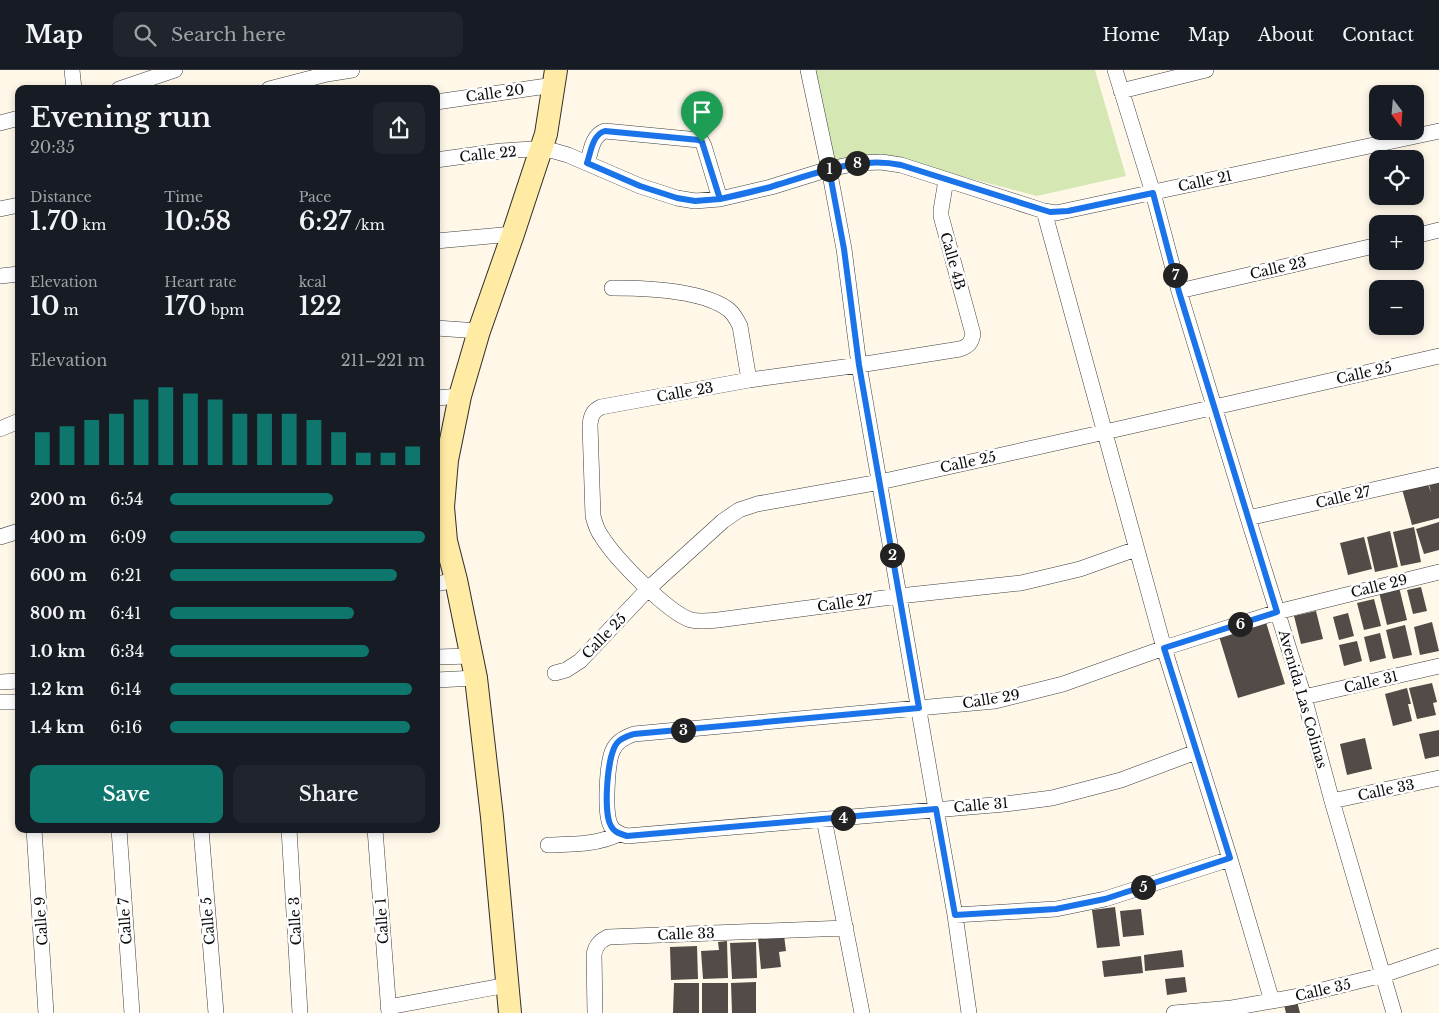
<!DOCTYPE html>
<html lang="en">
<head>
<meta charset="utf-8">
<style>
	:root { --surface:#171b24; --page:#20242c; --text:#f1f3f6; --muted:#9ea1a6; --line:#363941; --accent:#0f766e }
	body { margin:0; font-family:"Libre Baskerville",serif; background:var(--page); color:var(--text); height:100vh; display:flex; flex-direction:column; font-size:19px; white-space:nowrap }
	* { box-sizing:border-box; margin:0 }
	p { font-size:16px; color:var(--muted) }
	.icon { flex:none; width:28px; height:28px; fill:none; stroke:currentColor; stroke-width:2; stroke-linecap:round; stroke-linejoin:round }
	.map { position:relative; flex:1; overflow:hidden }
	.panel { position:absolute; left:15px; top:15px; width:425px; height:748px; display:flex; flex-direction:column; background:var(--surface); border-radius:10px; box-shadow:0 2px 8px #0003 }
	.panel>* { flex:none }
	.needle { width:32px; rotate:164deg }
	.fabs { position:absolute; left:1369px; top:15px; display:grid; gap:10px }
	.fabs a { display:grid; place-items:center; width:55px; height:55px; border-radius:10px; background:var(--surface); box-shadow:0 2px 8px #0003; font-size:25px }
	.pin { position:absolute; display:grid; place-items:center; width:42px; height:42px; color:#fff; margin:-51px -21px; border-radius:50% 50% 50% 0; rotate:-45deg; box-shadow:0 0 5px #0007 }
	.pin .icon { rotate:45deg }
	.km { position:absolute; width:25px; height:25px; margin:-12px; border-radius:50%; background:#222; color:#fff; font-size:14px; line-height:25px; text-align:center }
	.round { display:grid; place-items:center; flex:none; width:52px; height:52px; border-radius:10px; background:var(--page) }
	.headline { display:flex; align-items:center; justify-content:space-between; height:85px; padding:0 15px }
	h1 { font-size:28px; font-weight:600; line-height:38px }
	.figures { display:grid; grid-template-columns:repeat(3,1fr); gap:8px; height:85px; padding:5px 15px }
	.figures div { display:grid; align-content:center }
	.figures b { font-size:25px; font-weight:600 }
	.figures small { font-size:14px; font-weight:400 }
	.figures p { font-size:14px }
	.chart { height:140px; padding:10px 15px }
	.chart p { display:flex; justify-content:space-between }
	.chart svg { width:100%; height:90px; margin-top:5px; stroke:var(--accent); stroke-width:6 }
	.action { display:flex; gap:10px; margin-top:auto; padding:10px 15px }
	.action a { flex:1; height:58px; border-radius:10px; background:var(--accent); color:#fff; font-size:20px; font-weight:600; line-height:58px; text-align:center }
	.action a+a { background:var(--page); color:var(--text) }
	ul { padding:0 15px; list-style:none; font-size:16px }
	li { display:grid; grid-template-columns:80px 60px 1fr; align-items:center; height:38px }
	li i { height:12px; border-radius:6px; background:var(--accent) }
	header { display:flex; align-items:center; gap:30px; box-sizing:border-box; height:70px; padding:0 25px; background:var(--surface); border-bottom:1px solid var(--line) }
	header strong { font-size:24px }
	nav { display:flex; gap:28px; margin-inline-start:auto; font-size:18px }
	.search { width:350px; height:45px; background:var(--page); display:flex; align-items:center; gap:12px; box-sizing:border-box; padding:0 18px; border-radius:10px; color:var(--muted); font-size:19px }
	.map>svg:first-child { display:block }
</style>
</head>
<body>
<header>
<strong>Map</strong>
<div class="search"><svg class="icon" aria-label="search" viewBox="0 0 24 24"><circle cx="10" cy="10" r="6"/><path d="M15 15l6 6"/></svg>Search here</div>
<nav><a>Home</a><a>Map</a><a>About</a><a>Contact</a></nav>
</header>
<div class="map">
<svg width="1439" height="943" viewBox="0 0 1439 943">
	<rect width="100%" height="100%" fill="#fff8e9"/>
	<path fill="#d5e8b3" d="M815 0H1095L1126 106 1037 126 880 85 834 92Z"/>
	<path fill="#534b47" d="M1439 408V448L1412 455 1402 419 1427 412 1431 422 1428 411Z
		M1439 452V480L1424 484 1416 459Z
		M1414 457 1421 492 1401 496 1393 462Z
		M1390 461 1398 497 1375 502 1367 467Z
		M1364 467 1372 499 1348 505 1340 473Z
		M1399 517 1407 550 1387 555 1379 522Z
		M1421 517 1427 541 1413 544 1407 520Z
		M1374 529 1381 556 1364 560 1357 533Z
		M1316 541 1323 569 1301 574 1294 546Z
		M1348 543 1354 566 1339 570 1333 547Z
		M1265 549 1285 614 1238 628 1218 563Z
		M1432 552 1439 581 1420 585 1414 557Z
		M1405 555 1412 585 1393 589 1386 560Z
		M1380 563 1386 588 1370 592 1364 567Z
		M1357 571 1362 591 1344 596 1339 575Z
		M1432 613 1437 632 1433 633 1436 645 1417 649 1409 618Z
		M1407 618 1411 634H1408L1412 651 1393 656 1385 624Z
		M1439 660V686L1425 689 1419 664Z
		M1365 668 1372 699 1347 705 1340 674Z
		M1115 837 1120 876 1097 878 1092 840Z
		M1141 839 1144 865 1123 867 1120 841Z
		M784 865 786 881 779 882 781 897 761 899 758 868Z
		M727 871 728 908 703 909 701 881 719 880 718 872Z
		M756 872 757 908 732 909 730 873Z
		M697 876 698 909 671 910 670 877Z
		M1182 880 1184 897 1145 901 1144 885Z
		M1141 886 1143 903 1104 907 1102 891Z
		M1185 907 1187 922 1167 925 1165 909Z
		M756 912V943H732L731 913Z
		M674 913H699V943H673Z
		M702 913H728V943H702Z
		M1297 931 1300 943H1286L1284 935Z"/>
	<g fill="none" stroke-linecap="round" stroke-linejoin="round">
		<g stroke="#3e3e3e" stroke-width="16">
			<path id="street" d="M72 0 74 19
				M808 0 829 99 844 179 859 295 936 739 955 845 969 943
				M1115 0 1153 123 1179 221 1248 448 1304 627 1332 731 1394 943
				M119 19 175 0
				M269 19 327 4 352 0
				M1121 21 1206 0
				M436 32 554 15
				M0 53 19 48
				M436 90 501 81 533 79 554 81 568 85 640 116 677 128 695 131 720 129 771 117 829 99 858 93 881 92 901 95 1044 141 1056 143 1439 61
				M587 93C591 82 592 65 605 61L699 70 702 72 704 76 720 129
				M946 110 941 140V146L973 264C971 273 969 276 960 279L859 295 749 310 601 337C593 341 591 345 590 355L593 446C595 454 597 461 602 467 615 488 668 543 691 550 699 552 709 551 718 550L899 526 1021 513 1080 499 1136 479
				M0 139 19 135
				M1044 141 1164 578 1230 789 1272 931
				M1415 166 1439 160
				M436 171 513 164
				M0 206 19 204
				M612 218C644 218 704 220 729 240 734 244 737 250 740 256L749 310
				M1179 221 1378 175
				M436 258 479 261
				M436 328 460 326
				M0 359 19 351
				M1248 448 1439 405
				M0 467 19 461
				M436 514 456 510
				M436 587 472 586
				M555 603 566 600 580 591 649 518 723 451 739 440 757 434 880 412 1105 362 1439 286
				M436 610 476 608
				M0 612 19 611
				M1304 627 1439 596
				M0 632H19
				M1196 682 1121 710 1052 728 1005 734 627 766C620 764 614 762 611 756 604 745 607 692 613 680 617 671 625 667 634 664L995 631 1063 614 1164 578 1277 542 1439 502
				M1332 731 1439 708
				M824 749 862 943
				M34 759 46 943
				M119 759 132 943
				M201 759 216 943
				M289 759 300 943
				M375 759 389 943
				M548 775C573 774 596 775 619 764
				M955 845 1056 839 1105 829 1230 789
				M388 937 507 915
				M595 943 594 884C596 875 600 871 608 867L846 858
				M1174 943 1232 938 1294 927 1383 905 1439 886"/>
		</g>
		<g stroke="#2d2d2d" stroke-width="24">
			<path id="secondary" d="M510 943 492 747 476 608 456 510 446 471 443 437 447 390 460 326 479 261 513 164 546 64 556 0"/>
		</g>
		<use href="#street" stroke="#fff" stroke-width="15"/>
		<use href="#secondary" stroke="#ffeba4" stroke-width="22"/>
	</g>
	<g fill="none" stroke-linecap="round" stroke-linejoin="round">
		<g stroke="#fff" stroke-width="10">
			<path id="route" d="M702 72 699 70 605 61C592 65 591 82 587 93L640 116 677 128 695 131 720 129 771 117 829 99 844 179 859 295 919 638 634 664C628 666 621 668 617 673 607 685 603 743 611 756 614 762 620 764 627 766L936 739 955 845 1056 839 1105 829 1230 788 1164 578 1277 542 1179 222 1153 123 1068 141 1050 142 901 95C859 86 817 103 776 115 758 121 739 125 720 129L702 72"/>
		</g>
		<use href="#route" stroke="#1a73e8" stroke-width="6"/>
	</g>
	<g text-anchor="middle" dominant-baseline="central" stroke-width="5" stroke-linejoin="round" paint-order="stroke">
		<g font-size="14" fill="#0b0b0b" stroke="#fff">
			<text transform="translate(495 23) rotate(-8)">Calle 20</text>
			<text transform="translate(488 84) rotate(-6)">Calle 22</text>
			<text transform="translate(1205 111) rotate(-12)">Calle 21</text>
			<text transform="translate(953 191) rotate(74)">Calle 4B</text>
			<text transform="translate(1278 198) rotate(-13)">Calle 23</text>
			<text transform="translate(1364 303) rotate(-13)">Calle 25</text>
			<text transform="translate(685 322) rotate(-10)">Calle 23</text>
			<text transform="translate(968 392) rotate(-12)">Calle 25</text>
			<text transform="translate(1343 427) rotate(-13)">Calle 27</text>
			<text transform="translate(1379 516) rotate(-14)">Calle 29</text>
			<text transform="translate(845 533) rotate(-8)">Calle 27</text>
			<text transform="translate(604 566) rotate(-46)">Calle 25</text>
			<text transform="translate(1371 612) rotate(-13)">Calle 31</text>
			<text transform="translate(991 629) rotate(-9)">Calle 29</text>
			<text transform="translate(1303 629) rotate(74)">Avenida Las Colinas</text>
			<text transform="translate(1386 720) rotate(-12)">Calle 33</text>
			<text transform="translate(981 735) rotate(-5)">Calle 31</text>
			<text transform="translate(41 851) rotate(-94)">Calle 9</text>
			<text transform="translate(125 851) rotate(-94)">Calle 7</text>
			<text transform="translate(208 851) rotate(-95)">Calle 5</text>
			<text transform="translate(295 851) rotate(-93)">Calle 3</text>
			<text transform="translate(382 851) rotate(-94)">Calle 1</text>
			<text transform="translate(686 864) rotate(-2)">Calle 33</text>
			<text transform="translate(1323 920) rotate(-13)">Calle 35</text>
		</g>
	</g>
</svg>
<div class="fabs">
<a><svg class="needle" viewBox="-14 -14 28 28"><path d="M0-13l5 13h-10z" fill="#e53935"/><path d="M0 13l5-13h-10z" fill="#9ea1a6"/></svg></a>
<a><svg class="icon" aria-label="locate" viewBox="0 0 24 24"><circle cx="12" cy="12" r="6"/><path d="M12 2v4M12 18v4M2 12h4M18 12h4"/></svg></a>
<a>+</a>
<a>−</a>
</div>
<div class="pin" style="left:702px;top:72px;background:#1e9e55"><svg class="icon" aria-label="arrive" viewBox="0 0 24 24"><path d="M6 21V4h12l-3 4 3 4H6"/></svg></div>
<b class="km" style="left:829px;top:99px">1</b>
<b class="km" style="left:892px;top:485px">2</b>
<b class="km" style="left:683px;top:660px">3</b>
<b class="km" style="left:843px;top:748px">4</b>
<b class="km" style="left:1143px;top:817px">5</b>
<b class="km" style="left:1240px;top:554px">6</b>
<b class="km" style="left:1175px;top:205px">7</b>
<b class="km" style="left:857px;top:93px">8</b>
<section class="panel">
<div class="headline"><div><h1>Evening run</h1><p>20:35</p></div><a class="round"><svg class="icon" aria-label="share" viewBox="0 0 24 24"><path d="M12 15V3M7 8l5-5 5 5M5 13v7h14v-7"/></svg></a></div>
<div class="figures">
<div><p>Distance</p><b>1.70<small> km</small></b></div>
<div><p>Time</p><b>10:58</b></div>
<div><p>Pace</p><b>6:27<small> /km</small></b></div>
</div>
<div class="figures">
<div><p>Elevation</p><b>10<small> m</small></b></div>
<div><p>Heart rate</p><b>170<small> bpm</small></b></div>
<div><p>kcal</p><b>122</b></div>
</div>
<div class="chart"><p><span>Elevation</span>211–221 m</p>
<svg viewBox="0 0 160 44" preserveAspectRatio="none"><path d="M5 44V28M15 44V25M25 44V22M35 44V19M45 44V12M55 44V6M65 44V9M75 44V12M85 44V19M95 44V19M105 44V19M115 44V22M125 44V28M135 44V38M145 44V38M155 44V35"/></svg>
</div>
<ul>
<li><b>200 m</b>6:54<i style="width:64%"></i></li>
<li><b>400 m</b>6:09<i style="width:100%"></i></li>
<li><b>600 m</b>6:21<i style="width:89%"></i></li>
<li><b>800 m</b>6:41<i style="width:72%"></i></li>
<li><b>1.0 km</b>6:34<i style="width:78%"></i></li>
<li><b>1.2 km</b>6:14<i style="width:95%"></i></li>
<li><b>1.4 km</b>6:16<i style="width:94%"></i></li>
</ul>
<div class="action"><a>Save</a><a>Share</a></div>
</section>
</div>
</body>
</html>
